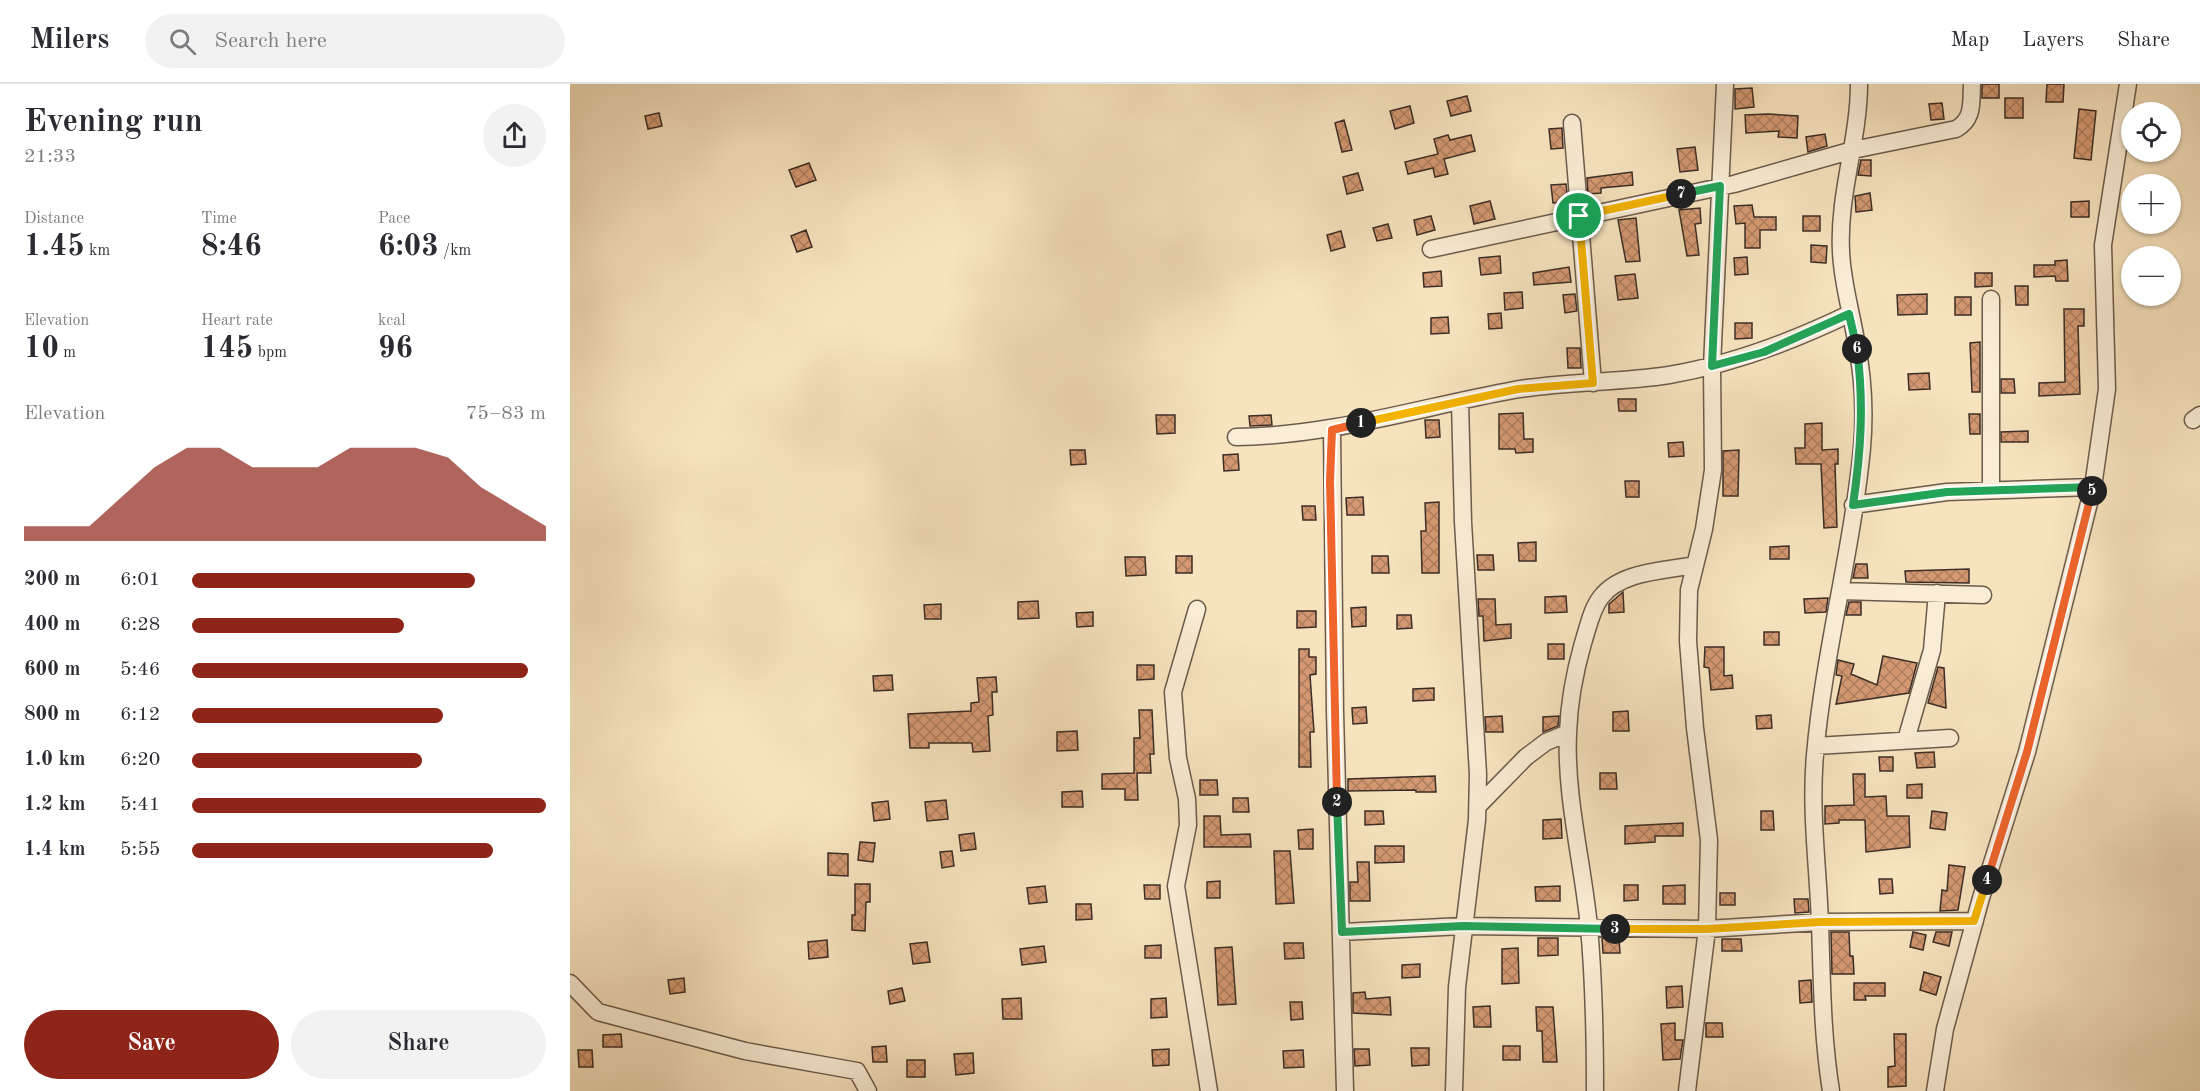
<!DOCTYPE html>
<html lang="en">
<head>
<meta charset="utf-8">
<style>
	:root { --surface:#fff; --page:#f2f2f3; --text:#2b2b33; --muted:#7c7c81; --line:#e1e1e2; --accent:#8f2418 }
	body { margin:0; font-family:"Old Standard TT",serif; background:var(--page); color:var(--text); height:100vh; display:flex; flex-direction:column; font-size:22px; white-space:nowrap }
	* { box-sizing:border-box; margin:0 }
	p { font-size:20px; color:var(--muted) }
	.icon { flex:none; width:33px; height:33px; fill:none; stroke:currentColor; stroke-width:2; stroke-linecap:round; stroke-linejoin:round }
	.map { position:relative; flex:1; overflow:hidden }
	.side { display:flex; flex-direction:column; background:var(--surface); width:570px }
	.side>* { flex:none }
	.buttons { position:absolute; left:1551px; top:18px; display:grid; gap:12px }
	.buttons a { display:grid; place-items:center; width:60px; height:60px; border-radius:50%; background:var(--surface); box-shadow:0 2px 4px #0004; font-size:30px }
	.pin { position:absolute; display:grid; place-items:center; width:51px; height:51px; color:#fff; margin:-26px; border:3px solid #fff; border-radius:50%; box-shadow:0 2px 6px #0007 }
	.km { position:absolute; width:30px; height:30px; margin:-15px; border-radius:50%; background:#222; color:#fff; font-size:16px; line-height:30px; text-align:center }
	.round { display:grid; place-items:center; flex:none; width:63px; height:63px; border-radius:32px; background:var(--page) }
	.overview { display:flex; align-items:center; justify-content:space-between; height:102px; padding:0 24px }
	h1 { font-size:33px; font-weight:700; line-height:45px }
	.metrics { display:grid; grid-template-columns:repeat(3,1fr); gap:9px; height:102px; padding:6px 24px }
	.metrics div { display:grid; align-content:center }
	.metrics b { font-size:30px; font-weight:700 }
	.metrics small { font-size:16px; font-weight:400 }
	.metrics p { font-size:16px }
	.chart { height:168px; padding:12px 24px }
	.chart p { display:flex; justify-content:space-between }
	.chart svg { width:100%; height:108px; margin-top:6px; fill:var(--accent); opacity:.7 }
	.primary-button { display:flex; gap:12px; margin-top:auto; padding:12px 24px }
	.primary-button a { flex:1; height:69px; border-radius:36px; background:var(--accent); color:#fff; font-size:24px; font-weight:700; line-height:69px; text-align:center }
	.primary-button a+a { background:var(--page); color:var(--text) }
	ul { padding:0 24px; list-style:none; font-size:20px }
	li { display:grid; grid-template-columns:96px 72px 1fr; align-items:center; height:45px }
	li i { height:15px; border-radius:8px; background:var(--accent) }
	header { display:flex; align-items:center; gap:36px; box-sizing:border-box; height:84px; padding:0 30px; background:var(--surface); border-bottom:2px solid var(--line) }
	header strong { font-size:28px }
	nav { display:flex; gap:33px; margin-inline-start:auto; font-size:21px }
	.search { width:420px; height:54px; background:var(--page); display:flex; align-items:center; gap:15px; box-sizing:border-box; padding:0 21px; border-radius:33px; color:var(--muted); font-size:22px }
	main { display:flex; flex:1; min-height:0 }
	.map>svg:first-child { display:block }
</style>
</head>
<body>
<header>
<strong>Milers</strong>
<div class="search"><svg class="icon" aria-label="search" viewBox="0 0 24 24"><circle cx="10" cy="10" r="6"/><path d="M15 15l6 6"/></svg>Search here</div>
<nav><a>Map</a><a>Layers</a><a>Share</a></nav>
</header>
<main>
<section class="side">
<div class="overview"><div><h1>Evening run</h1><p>21:33</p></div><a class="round"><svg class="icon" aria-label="share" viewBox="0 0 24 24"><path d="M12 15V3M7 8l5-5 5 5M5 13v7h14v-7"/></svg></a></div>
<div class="metrics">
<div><p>Distance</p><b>1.45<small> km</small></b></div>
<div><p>Time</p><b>8:46</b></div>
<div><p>Pace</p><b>6:03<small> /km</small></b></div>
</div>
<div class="metrics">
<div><p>Elevation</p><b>10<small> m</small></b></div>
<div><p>Heart rate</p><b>145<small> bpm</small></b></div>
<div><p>kcal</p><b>96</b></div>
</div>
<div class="chart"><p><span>Elevation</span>75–83 m</p>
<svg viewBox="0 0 160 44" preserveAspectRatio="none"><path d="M0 44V38L10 38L20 38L30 26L40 14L50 6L60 6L70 14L80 14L90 14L100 6L110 6L120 6L130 10L140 22L150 30L160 38V44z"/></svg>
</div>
<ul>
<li><b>200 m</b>6:01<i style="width:80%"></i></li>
<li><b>400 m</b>6:28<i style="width:60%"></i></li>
<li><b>600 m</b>5:46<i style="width:95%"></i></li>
<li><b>800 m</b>6:12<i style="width:71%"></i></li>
<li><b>1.0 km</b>6:20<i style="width:65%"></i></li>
<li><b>1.2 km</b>5:41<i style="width:100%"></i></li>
<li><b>1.4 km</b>5:55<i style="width:85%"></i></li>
</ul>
<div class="primary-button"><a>Save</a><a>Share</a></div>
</section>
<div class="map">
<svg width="1630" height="1007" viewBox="0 0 1630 1007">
	<defs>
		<pattern id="building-cross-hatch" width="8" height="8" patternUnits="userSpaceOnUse" patternTransform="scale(1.5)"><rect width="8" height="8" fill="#d49972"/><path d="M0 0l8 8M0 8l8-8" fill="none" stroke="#ad7d5d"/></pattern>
	</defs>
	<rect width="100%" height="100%" fill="#f7e4bf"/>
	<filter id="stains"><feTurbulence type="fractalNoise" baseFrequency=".00333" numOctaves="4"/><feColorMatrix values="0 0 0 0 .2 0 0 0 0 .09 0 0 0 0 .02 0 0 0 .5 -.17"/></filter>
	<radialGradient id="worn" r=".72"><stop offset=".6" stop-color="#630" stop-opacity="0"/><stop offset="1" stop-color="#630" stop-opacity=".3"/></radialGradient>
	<path fill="url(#building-cross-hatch)" stroke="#3c2d26" stroke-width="1.5" d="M1412 0H1429V14H1412Z
		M1477 0H1494L1493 18H1476Z
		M1182 4 1184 23 1165 25V5Z
		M897 12 901 27 881 32 877 17Z
		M1435 14H1453V34H1435Z
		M1372 19 1374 35 1361 36 1359 20Z
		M840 22 844 39 825 45 820 27Z
		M1509 25 1526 27 1521 76 1504 74Z
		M89 29 92 42 78 45 75 32Z
		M1198 30 1228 32 1227 54 1208 53 1209 47 1176 49 1175 31Z
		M774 36 782 66 772 68 765 39Z
		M992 44 993 64 981 65 979 45Z
		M1255 50 1257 62 1238 68 1236 53Z
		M878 51 880 56 901 51 905 67 874 75 878 90 865 93 863 84 838 90 835 78 868 70 864 55Z
		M1125 63 1128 86 1110 88 1107 65Z
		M1291 76H1301V92L1288 91Z
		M239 79 246 96 226 103 219 86Z
		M1062 88 1063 101 1031 104V109L1018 110 1017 94Z
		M788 89 793 106 777 110 773 93Z
		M996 100 998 117 983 119 981 101Z
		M1300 109 1302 126 1286 128 1285 112Z
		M920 117 925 135 904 140 900 122Z
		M1519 117V133H1501V118Z
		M1182 121 1184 133H1206V146H1190V164H1175V139L1166 140 1164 122Z
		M1130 124 1131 139 1125 140 1129 171 1117 172 1109 126Z
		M861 132 865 146 847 151 844 136Z
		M1233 132H1250V147H1233Z
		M1066 134 1070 177 1056 178 1048 136Z
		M818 140 822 154 807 157 803 144Z
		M236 146 242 163 227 168 221 152Z
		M771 147 775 163 761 167 757 151Z
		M1241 161 1257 162 1256 179 1241 178Z
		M930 172 931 189 911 191 909 174Z
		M1177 173 1178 190 1165 191 1164 174Z
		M1497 176 1498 197H1486L1485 192 1464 193V181H1485V177Z
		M999 183 1001 198 964 201 963 189Z
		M871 187 872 202 854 203 853 189Z
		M1405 189H1422V202L1405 203Z
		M1065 190 1068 214 1048 216 1045 192Z
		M1445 202H1458V221H1446Z
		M952 208 953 224 935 226 934 209Z
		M1005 210 1007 227 995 229 993 211Z
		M1357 210V230L1328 231 1327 211Z
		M1385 213H1401V231H1385Z
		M1494 225H1514V242H1508L1510 310 1469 312V299L1495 298Z
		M931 229 932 244 919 245 918 230Z
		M878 233 879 249 861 250V234Z
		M1165 239H1182V254L1165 255Z
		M1410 258V308H1402L1400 259Z
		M997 264H1010L1011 284H998Z
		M1359 289 1360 305 1339 306 1338 290Z
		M1431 295H1444L1445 309H1431Z
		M1048 315H1066V327H1049Z
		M953 329 954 355H963V368L946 369 945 365H929V330Z
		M1399 330H1410V350H1400Z
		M586 331H605V349L587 350Z
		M701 331 702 341 680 342 679 332Z
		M855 336H869L870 353 856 354Z
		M1252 339V366L1268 365V380H1265L1267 443 1254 444 1251 380H1226L1225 364H1235V340Z
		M1458 347V358H1431V348Z
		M1113 358 1114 372 1099 373 1098 359Z
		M500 366H515L516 380 501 381Z
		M1169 366 1168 412H1153V367Z
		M668 370 669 386 654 387 653 371Z
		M1055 397H1069V413H1056Z
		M793 413 794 431H777L776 414Z
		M869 418V489H852L851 447H856L855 419Z
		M732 422H745L746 436H733Z
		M966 458V477H949L948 459Z
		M1219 462V475H1200V463Z
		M907 471H923L924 486H908Z
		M606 472H622V489H606Z
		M802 472H818L819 489H802Z
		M555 473H575L576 491 556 492Z
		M1286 480H1297L1298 494H1283Z
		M1399 485V499L1336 498 1335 487Z
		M1053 508 1054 528 1039 529V520Z
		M996 512 997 528 975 529V513Z
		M1258 514 1256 528 1235 529 1234 515Z
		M908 515H925L926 541 941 540V554L914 557 913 532H909Z
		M468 517 469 534 448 535V518Z
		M1279 518H1291V531H1276Z
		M371 520V535H355L354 521Z
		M796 523V542L782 543 781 524Z
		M727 527H746V543L727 544Z
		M523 528V542L507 543 506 529Z
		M827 531H841L842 544 827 545Z
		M1194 548H1209V561H1194Z
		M978 560H994V575H978Z
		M1135 563H1154V592L1162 591 1163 604 1141 606 1139 584 1134 583Z
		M729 565H739V573H746V590L740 591 744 648H740L741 683H729Z
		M1313 572 1347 579 1339 609 1266 620 1272 592 1266 591 1268 576 1284 580 1281 590 1307 601Z
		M567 581H584V595L567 596Z
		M1368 583 1374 584 1376 624 1358 619Z
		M322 591 323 606 304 607 303 592Z
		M426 593 427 608H422L423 631 418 632 420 667 403 668 402 659H359V664H340L338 630 401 627V619L409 618 407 594Z
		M864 604V616L843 617V605Z
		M796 623 797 639 783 640 782 624Z
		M569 626H582L584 670H580L581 689H567L568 716H555V705H532V690L564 689V654H570Z
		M1058 627 1059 647H1043V628Z
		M1201 631 1202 644 1187 645 1186 632Z
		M932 632 933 648H916L915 633Z
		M989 632 988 642 973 648V633Z
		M507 647 508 666 487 667V648Z
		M1364 668 1365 683 1347 684 1345 669Z
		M1309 673H1323V687H1310Z
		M1030 689H1046L1047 705H1030Z
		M1283 690H1295V713L1316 712 1317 732H1339L1340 763 1296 768 1295 736H1269V739L1255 740V722L1284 721Z
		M865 692 866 708H846V706L778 707V695Z
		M630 696H647L648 711H630Z
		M1352 700V714H1337V701Z
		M512 707 513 723H492V708Z
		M663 714H678L679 728H663Z
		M376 716 378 735 357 737 355 718Z
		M318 717 320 735 304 737 302 719Z
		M795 727H813L814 740 795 741Z
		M1191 727H1203L1204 746H1191Z
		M1362 727 1377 729 1375 746 1360 744Z
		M634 732H650L651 751 680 750 681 763H634Z
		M991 735 992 754 973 755V736Z
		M1113 739V752H1085V758L1055 760V742Z
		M743 745V765H729L728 746Z
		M404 749 406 765 391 767 389 751Z
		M290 758 305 759 303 778 288 776Z
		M805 762H834V778L805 779Z
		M382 767 384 782 372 784 370 768Z
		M704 767H720L724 819 706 820Z
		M258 769 278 770V792L258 791Z
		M787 778H799L800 817H780V798H788Z
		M1379 781 1395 783 1388 826 1370 827 1372 806 1377 807Z
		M1309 795H1322L1323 809 1310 810Z
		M650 797V814H637V798Z
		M285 800H300V818H296L295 847 282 846V831H285Z
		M574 801H590V815H575Z
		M1054 801H1068V816L1054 817Z
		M1115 801V820H1093V802Z
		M475 802 477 818 459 820 457 804Z
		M990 802V817H966L965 803Z
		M1150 809H1165V821H1150Z
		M1224 815H1238L1239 828 1225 829Z
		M506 820H521L522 835 506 836Z
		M1261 848H1279L1280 872H1283L1284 890H1262Z
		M1343 848 1356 851 1353 866 1340 863Z
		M1366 848H1382L1379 862 1363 858Z
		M968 854H988V871L968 872Z
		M1032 854H1049L1050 869H1033Z
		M1152 855H1171L1172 867H1152Z
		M257 856 258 873 239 875 238 858Z
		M357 858 360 878 343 880 340 860Z
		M714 859H733L734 874 715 875Z
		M591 861V874H575V862Z
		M474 862 476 878 452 881 450 865Z
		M662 863 666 920 648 921 645 864Z
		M948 864 949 899 932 900V865Z
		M850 880V893L832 894V881Z
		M1354 888 1371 893 1366 911 1350 906Z
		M114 894 115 908 100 910 98 896Z
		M1241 896 1242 918 1230 919 1229 897Z
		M1284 899H1315V912H1295L1296 916H1284Z
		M1112 902 1113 923 1097 924 1096 903Z
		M332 904 335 917 320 920 318 907Z
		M795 908 796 915 820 913 821 931 783 929V909Z
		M451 914 452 935H433L432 915Z
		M596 914 597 933 581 934V915Z
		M720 918H732L733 935 721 936Z
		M920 922 921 943H904L903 923Z
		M966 923H983L987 978H973L972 947H967Z
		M1105 939V956H1113L1110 975 1093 976 1091 940Z
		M1136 939H1152L1153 953H1136Z
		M51 950 52 963H33V951Z
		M1324 950H1336V1002L1318 1003V983L1325 982Z
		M316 962 317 978H303L302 963Z
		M933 962H950V976H933Z
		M841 964H859V981L842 982Z
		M599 965V981L583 982 582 966Z
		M784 965H799L800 981 785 982Z
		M8 966H22L23 983H9Z
		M733 966 734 983 714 984 713 967Z
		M403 969 404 989 386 991 384 970Z
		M337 976H355V993H337Z"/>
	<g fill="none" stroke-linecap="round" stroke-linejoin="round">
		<g stroke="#6b5b4c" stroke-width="19">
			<path id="minor" d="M1002 39 1023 299
				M861 165 1164 100 1283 66 1386 45C1404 35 1401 19 1402 0
				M1623 336 1630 331
				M762 346 765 628 775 1007
				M666 353C761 352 851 323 944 306 995 297 1048 299 1099 291 1163 280 1221 258 1279 230
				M1421 406V215
				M1283 421 1377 408 1523 403
				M1270 507 1413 511
				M627 525 603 608 608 674 617 715 618 741 606 802 639 1007
				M1336 656 1362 566 1367 509
				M1246 662 1380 654
				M908 722 956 673 976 658 998 649
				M772 848 893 842 1137 845 1250 838 1405 837
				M0 899 28 928 175 967 287 987 298 1007
				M884 1007 887 903 907 736 908 690 893 438 890 317
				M1025 1007C1025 952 1024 898 1019 843 1013 780 995 712 998 649 999 620 1005 587 1013 559 1018 544 1021 526 1031 513 1051 487 1095 487 1124 481
				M1117 1007 1137 845 1139 756 1125 644 1118 557 1119 506 1134 445 1143 386 1142 282 1155 0
				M1261 1007C1252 951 1252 896 1250 839 1248 783 1240 727 1245 671 1254 568 1282 467 1292 364 1295 329 1293 291 1286 257 1281 226 1272 198 1271 167 1268 110 1289 56 1289 0
				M1365 1007 1375 945 1411 814 1457 668 1523 403 1537 305 1533 161 1558 0"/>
		</g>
		<use href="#minor" stroke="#faedd5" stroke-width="16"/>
	</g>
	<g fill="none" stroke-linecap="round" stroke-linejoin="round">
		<g stroke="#fff" stroke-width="12">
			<path id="split-1" d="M791 339 948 305 1023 299 1009 132"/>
		</g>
		<g stroke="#fff" stroke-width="12">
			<path id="split-2" d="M767 718 760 397 762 346 791 339"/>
		</g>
		<g stroke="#fff" stroke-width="12">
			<path id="split-3" d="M767 718 772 848 893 842 1045 845"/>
		</g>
		<g stroke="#fff" stroke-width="12">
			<path id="split-4" d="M1045 845H1137L1250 838 1404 837 1417 796"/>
		</g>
		<g stroke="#fff" stroke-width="12">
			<path id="split-5" d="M1417 796 1457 668 1522 407"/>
		</g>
		<g stroke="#fff" stroke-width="12">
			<path id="split-6" d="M1287 265C1294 320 1291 367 1283 421L1377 408 1523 403 1522 407"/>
		</g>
		<g stroke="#fff" stroke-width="12">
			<path id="split-7" d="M1111 110 1150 102 1142 282 1194 268 1279 230 1287 265"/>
		</g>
		<g stroke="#fff" stroke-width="12">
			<path id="split-8" d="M1009 132 1111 110"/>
		</g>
		<use href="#split-1" stroke="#f5b400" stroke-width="8"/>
		<use href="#split-2" stroke="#f0652b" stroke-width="8"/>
		<use href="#split-3" stroke="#22a559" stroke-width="8"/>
		<use href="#split-4" stroke="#f5b400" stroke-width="8"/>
		<use href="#split-5" stroke="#f0652b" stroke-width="8"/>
		<use href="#split-6" stroke="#22a559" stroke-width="8"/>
		<use href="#split-7" stroke="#22a559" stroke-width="8"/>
		<use href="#split-8" stroke="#f5b400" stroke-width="8"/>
	</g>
	<rect width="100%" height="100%" filter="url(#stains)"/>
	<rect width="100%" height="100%" fill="url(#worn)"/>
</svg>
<div class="buttons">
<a><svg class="icon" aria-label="locate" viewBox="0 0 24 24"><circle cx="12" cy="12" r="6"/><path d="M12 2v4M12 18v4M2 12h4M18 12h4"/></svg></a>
<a>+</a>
<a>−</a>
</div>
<div class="pin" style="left:1009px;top:132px;background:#1e9e55"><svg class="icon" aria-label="arrive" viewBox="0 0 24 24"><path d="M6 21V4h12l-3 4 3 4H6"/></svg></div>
<b class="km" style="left:791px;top:339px">1</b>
<b class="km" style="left:767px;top:718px">2</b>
<b class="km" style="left:1045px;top:845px">3</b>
<b class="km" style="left:1417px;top:796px">4</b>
<b class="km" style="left:1522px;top:407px">5</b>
<b class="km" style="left:1287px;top:265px">6</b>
<b class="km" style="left:1111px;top:110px">7</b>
</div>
</main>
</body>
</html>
